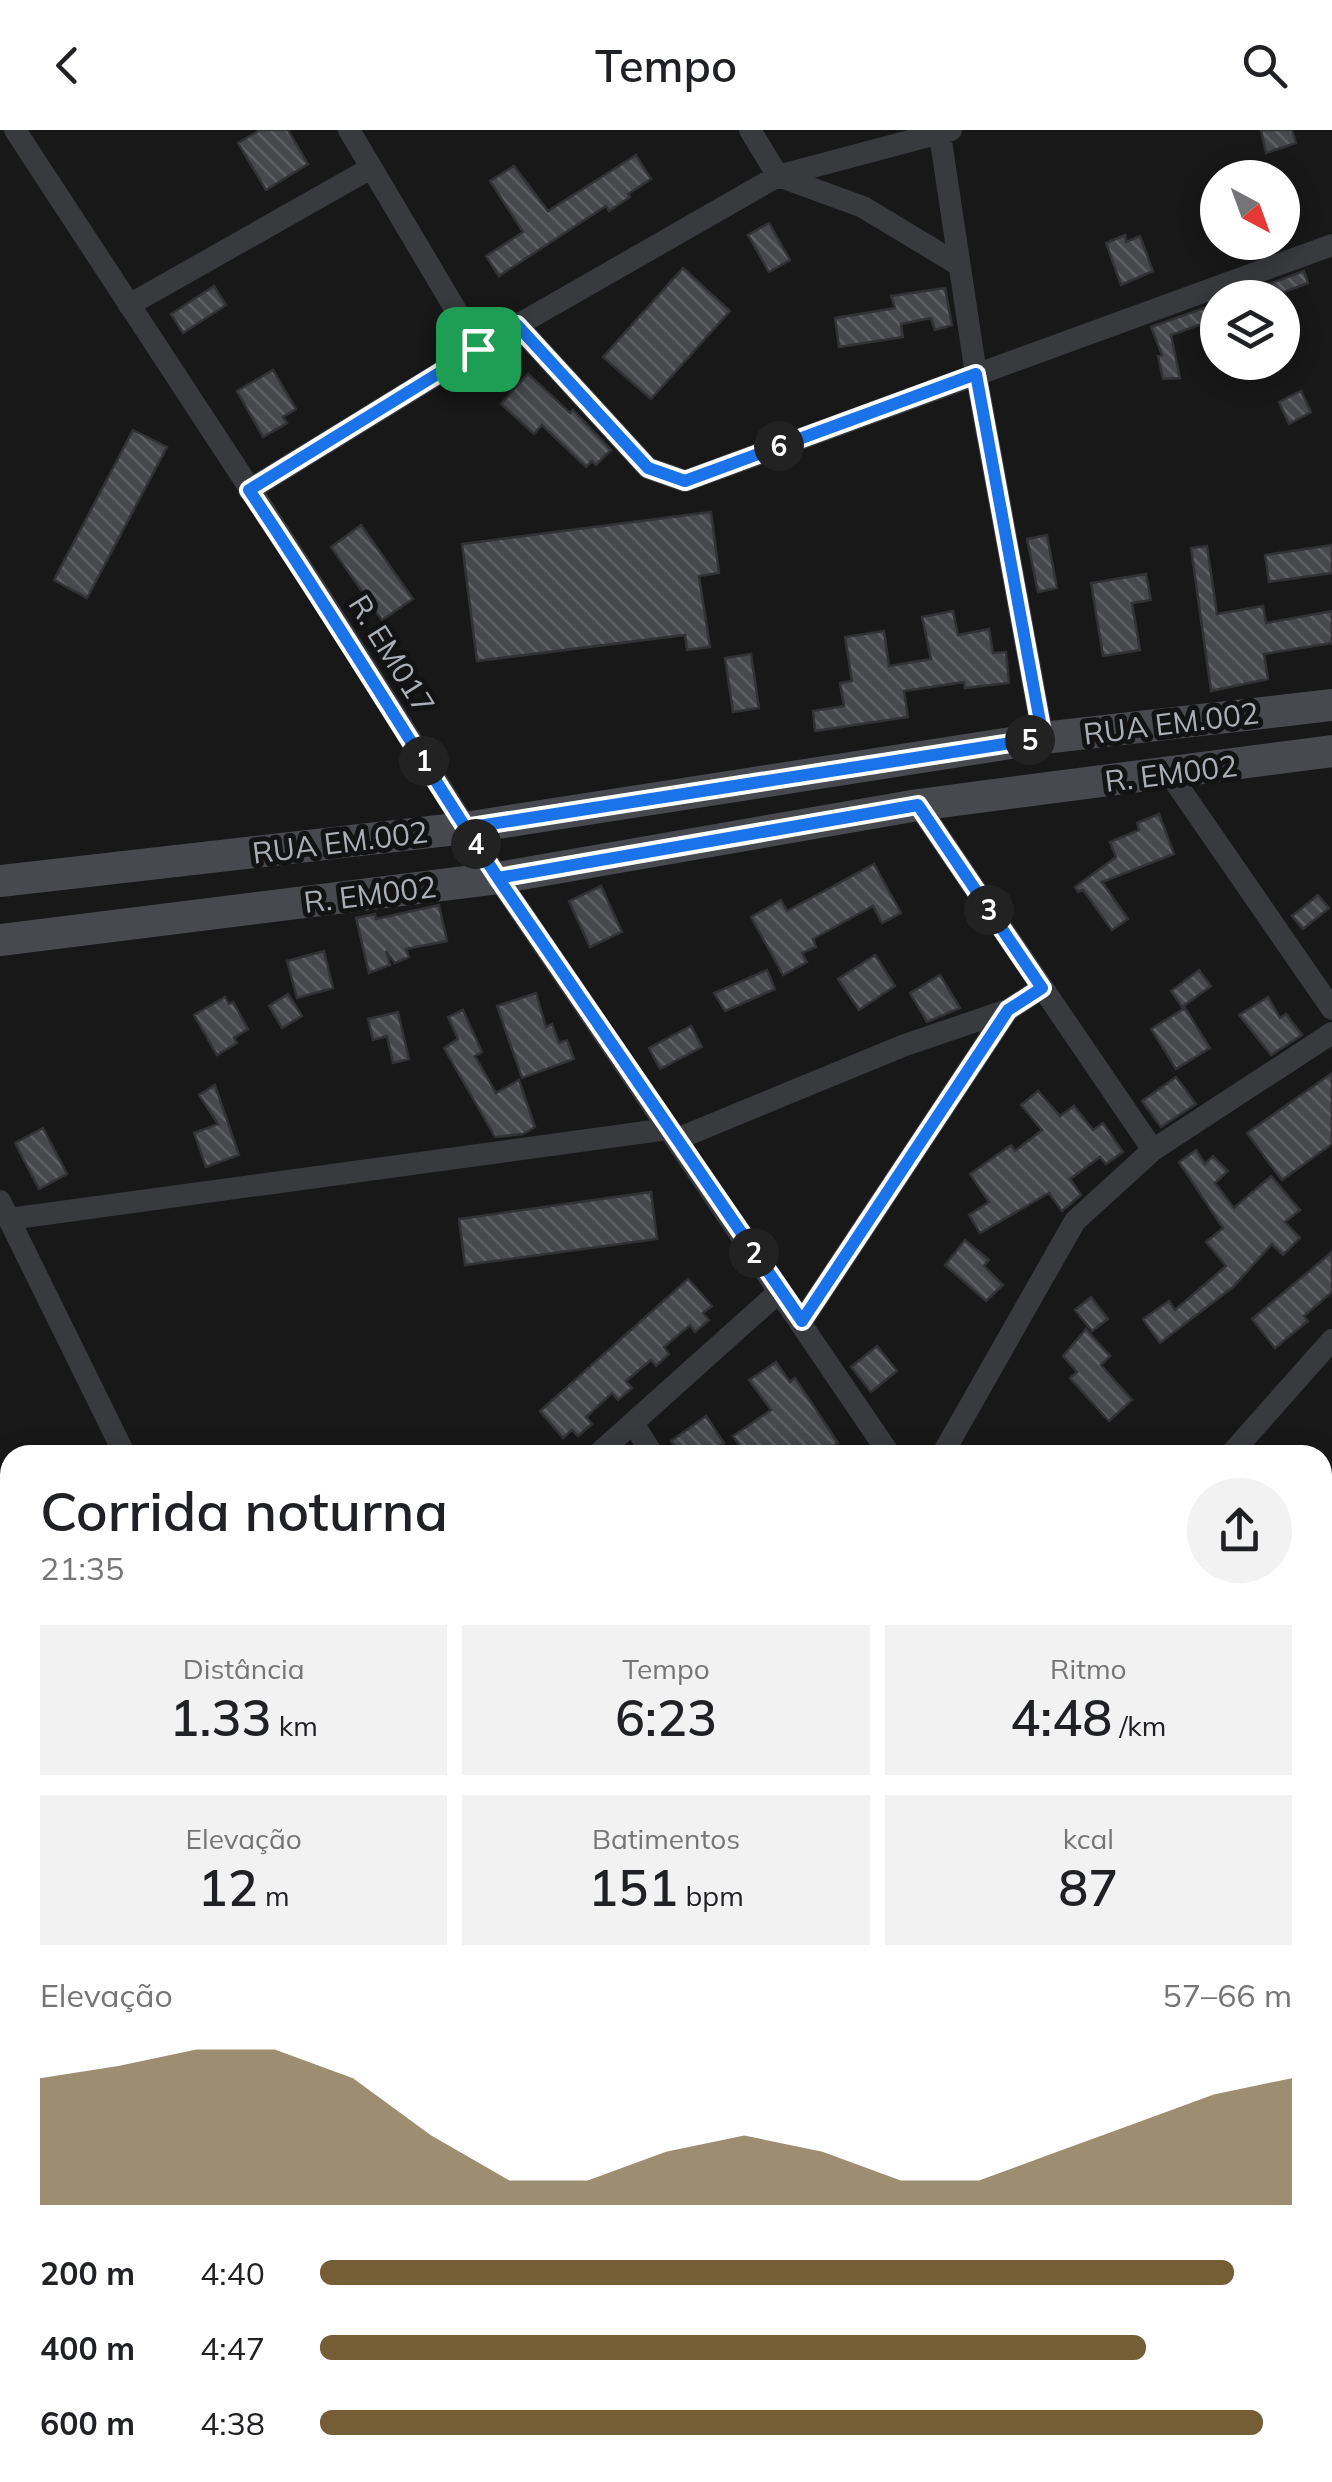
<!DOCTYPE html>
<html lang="pt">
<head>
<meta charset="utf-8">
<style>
	:root { --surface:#fff; --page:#f2f2f2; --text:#202124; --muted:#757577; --accent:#755d36 }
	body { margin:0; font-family:Mulish,sans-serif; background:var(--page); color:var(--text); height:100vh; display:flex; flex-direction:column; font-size:38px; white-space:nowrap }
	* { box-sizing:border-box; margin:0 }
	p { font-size:32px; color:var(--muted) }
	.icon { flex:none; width:55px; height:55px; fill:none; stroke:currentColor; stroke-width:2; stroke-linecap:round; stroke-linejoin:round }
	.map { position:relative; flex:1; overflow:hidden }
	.sheet { position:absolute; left:0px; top:1315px; width:1332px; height:1038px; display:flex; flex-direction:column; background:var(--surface); border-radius:30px 30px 0 0; box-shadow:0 5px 25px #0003 }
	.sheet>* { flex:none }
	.needle { width:65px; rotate:139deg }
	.buttons { position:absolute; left:1200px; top:30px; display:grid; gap:20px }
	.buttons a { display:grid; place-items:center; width:100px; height:100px; border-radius:50%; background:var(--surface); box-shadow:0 5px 25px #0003; font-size:50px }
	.pin { position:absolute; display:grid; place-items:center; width:85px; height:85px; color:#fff; margin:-42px; border-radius:20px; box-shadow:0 5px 15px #0006 }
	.km { position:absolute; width:50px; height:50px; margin:-25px; border-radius:50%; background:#222; color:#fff; font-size:28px; line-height:50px; text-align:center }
	.round { display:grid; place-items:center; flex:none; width:105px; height:105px; border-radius:52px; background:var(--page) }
	.head { display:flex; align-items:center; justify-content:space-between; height:170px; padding:0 40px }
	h1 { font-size:55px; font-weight:600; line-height:75px }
	.figures { display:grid; grid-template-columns:repeat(3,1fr); gap:15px; height:170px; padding:10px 40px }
	.figures div { display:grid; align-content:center; border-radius:0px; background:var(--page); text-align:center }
	.figures b { font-size:50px; font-weight:600 }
	.figures small { font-size:28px; font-weight:400 }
	.figures p { font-size:28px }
	.chart { height:280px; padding:20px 40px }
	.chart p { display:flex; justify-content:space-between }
	.chart svg { width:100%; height:180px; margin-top:10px; fill:var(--accent); opacity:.7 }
	ul { padding:0 40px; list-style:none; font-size:32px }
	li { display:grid; grid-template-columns:160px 120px 1fr; align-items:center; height:75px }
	li i { height:25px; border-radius:12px; background:var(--accent) }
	header { display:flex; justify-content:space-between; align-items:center; height:130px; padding:0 40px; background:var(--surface); font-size:45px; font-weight:600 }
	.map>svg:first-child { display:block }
</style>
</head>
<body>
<header><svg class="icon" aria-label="back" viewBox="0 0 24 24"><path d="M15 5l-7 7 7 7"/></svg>Tempo<svg class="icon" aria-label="search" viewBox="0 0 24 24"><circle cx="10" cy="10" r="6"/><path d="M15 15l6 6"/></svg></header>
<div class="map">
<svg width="1332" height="2352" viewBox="0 0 1332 2352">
	<defs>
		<pattern id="building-back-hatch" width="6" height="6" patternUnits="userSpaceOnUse" patternTransform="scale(2.5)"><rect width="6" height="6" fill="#47484c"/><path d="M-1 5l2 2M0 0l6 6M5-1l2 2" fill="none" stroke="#5f6064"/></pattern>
	</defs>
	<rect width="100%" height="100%" fill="#181819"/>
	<path fill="url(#building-back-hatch)" stroke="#323235" stroke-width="2.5" d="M260 0H288L308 34 266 60 238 13Z
		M1261 0H1292L1296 13 1266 23Z
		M636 25 651 49 628 64 630 67 609 81 606 76 499 146 486 126 523 102 490 51 514 36 548 81Z
		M769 93 790 130 769 142 748 105Z
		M1125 105 1126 112 1140 106 1153 141 1121 155 1106 113Z
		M683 138 730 181 651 269 603 227Z
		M1304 141 1308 153 1268 168H1232Z
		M214 156 226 175 183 203 171 184Z
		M945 158 952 195 935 200 931 188 901 194 903 207 839 217 835 188 895 178 891 166Z
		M1218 173V188L1171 205 1180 248 1163 249 1158 226 1162 225 1151 197Z
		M273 240 296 279 283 287 287 293 263 307 237 261Z
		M528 244 570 283 573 280 611 320 596 335 592 331 586 337 542 295 534 304 501 274Z
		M1301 261 1311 282 1289 294 1279 272Z
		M133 300 167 317 87 468 54 450Z
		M711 382 719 443 699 446 710 517 687 520 685 505 477 531 462 414Z
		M361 395 413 469 382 490 331 417Z
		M1047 405 1057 458 1038 462 1027 409Z
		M1332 415V443L1269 452 1265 425Z
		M1207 416 1217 484 1263 476 1266 493 1332 481V513L1264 524 1268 549 1211 561 1191 418Z
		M1146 444 1151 470 1132 473 1140 520 1103 526 1091 453Z
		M953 481 958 505 989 499 993 523 1006 522 1009 553 965 558 964 552 904 561 908 587 815 601 813 581 844 576 840 553 852 551 845 507 884 501 889 536 931 529 922 487Z
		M751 524 759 578 733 582 725 528Z
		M1159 684 1174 724 1102 752 1128 789 1112 800 1083 760 1078 762 1075 757 1116 727 1110 712 1139 700 1137 693Z
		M874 734 901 783 882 793 873 776 813 809 816 817 802 823 807 832 783 845 751 787 781 770 787 781Z
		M601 756 622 802 590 817 569 771Z
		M1318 765 1329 778 1303 799 1292 786Z
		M439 775 447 811 406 819 409 827 395 833 386 821 390 835 369 843 356 788 375 784 376 789Z
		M324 821 333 858 297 868 287 831Z
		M875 825 895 856 859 880 838 849Z
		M767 840 775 859 725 881 714 863Z
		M1199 840 1211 856 1182 877 1171 861Z
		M940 845 960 878 927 892 910 863Z
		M536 863 546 897 552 894 559 913 567 910 574 929 522 948 497 876Z
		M288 864 302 886 282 898 269 876Z
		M225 867 229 874 233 872 248 899 234 908 237 913 217 925 194 885Z
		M1268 867 1280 888 1286 884 1302 905 1271 925 1239 885Z
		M1185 878 1210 918 1176 939 1151 899Z
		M463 880 482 922 475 926 496 963 519 950 535 997 523 1004 495 1007 444 918 458 909 448 887Z
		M398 882 409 929 393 933 387 906 373 910 368 889Z
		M691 896 702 917 660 939 649 918Z
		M1332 943V1014L1282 1050 1247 1003Z
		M1176 947 1196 974 1161 997 1142 971Z
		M215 955 239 1025 206 1037 194 1003 218 994 199 965Z
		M1038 961 1060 986 1074 976 1093 1000 1103 993 1123 1022 1106 1034 1100 1027 1070 1049 1081 1065 1062 1081 1049 1063 980 1103 969 1085 989 1072 970 1044 1011 1015 1015 1021 1042 1000 1021 975Z
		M43 998 67 1044 39 1059 15 1013Z
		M1196 1020 1205 1034 1213 1026 1228 1041 1215 1053 1234 1078 1271 1046 1300 1080 1285 1092 1300 1108 1283 1125 1272 1114 1233 1157 1160 1213 1143 1189 1169 1171 1175 1180 1226 1136 1206 1112 1223 1098 1179 1032Z
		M651 1062 657 1109 465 1135 459 1089Z
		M965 1110 989 1130 984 1136 1003 1155 986 1171 945 1135Z
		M1332 1122V1162L1304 1186 1308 1191 1275 1218 1252 1189Z
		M688 1149 712 1176 703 1183 709 1190 695 1202 690 1195 664 1217 669 1224 656 1236 651 1230 626 1251 632 1258 618 1270 612 1263 586 1287 592 1294 578 1306 572 1300 563 1308 540 1281Z
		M1091 1167 1108 1189 1092 1201 1075 1180Z
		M1086 1199 1110 1226 1101 1235 1132 1270 1109 1291 1070 1248 1077 1242 1063 1226Z
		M877 1216 897 1241 871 1262 851 1237Z
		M776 1232 790 1252 795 1248 838 1313 820 1325H746L733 1306 771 1280 749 1250Z
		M706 1286 724 1313 707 1325H681L671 1311Z"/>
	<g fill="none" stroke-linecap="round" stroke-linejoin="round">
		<path stroke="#393a3e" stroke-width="22" d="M15 0 319 464 498 748 890 1325
			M349 0 479 219
			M750 0 778 46 863 77 959 135
			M940 5 976 244 1043 608
			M129 175 371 38
			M517 195 648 338 685 351 1332 115
			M249 360 523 192 778 46 951 0
			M1169 643 1332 879
			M918 675 1153 1020
			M677 1009 905 915 1008 880
			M0 1071 125 1325
			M9 1089 668 999
			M802 1191 1008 880 1042 858
			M633 1293 653 1325
			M597 1325 780 1161
			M942 1325 1075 1091 1153 1020 1332 903
			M1230 1325 1332 1210
			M1322 1505 1332 1495
			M1322 1824 1332 1815
			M0 1846 10 1845
			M1322 1871 1332 1862
			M1322 1982 1332 1996
			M1322 2170 1332 2159
			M173 2342 180 2352
			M698 2342 706 2352
			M50 2352 61 2342
			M372 2352 383 2342
			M661 2352 671 2342
			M853 2352 862 2342
			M894 2352 903 2342
			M1167 2352 1174 2342"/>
		<path stroke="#47494e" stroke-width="32" d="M0 751 465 698 1043 608 1332 575
			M0 810 498 748 918 675 1332 621"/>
	</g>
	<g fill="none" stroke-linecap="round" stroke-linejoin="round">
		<g stroke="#fff" stroke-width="20">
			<path id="route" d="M478 219 249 360C335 487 414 619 498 748L802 1191 1008 880 1042 858 918 675 498 748 465 698 1043 608 976 244 685 351 648 338 517 195 478 219"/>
		</g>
		<use href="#route" stroke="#1a73e8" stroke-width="12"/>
	</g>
	<g text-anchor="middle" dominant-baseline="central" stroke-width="10" stroke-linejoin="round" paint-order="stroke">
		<g font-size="30" fill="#abb0b8" stroke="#131314">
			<text transform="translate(392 524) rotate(58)">R. EM017</text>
			<text transform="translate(1171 593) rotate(-7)">RUA EM.002</text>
			<text transform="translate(1171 643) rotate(-7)">R. EM002</text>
			<text transform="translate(340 712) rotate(-7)">RUA EM.002</text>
			<text transform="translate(370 764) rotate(-7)">R. EM002</text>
		</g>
	</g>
</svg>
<div class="buttons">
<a><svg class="needle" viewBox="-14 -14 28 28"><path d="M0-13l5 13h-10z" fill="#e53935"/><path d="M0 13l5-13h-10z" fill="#757577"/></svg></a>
<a><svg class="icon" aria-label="layers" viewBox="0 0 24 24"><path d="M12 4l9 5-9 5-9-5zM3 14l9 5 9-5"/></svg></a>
</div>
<div class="pin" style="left:478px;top:219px;background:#1e9e55"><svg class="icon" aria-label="arrive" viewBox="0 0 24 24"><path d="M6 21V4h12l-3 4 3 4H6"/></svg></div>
<b class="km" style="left:424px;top:631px">1</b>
<b class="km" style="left:754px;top:1123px">2</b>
<b class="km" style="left:989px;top:780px">3</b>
<b class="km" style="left:476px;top:714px">4</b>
<b class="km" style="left:1030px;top:610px">5</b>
<b class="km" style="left:779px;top:316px">6</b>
<section class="sheet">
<div class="head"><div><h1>Corrida noturna</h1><p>21:35</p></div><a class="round"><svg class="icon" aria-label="share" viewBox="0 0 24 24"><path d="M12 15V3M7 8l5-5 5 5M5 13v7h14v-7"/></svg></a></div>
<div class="figures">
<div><p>Distância</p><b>1.33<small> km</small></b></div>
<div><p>Tempo</p><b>6:23</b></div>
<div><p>Ritmo</p><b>4:48<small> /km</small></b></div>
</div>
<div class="figures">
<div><p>Elevação</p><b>12<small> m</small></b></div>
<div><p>Batimentos</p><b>151<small> bpm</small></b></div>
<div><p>kcal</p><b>87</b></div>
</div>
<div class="chart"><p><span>Elevação</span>57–66 m</p>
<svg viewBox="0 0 160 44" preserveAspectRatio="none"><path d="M0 44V13L10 10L20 6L30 6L40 13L50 27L60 38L70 38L80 31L90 27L100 31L110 38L120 38L130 31L140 24L150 17L160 13V44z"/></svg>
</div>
<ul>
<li><b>200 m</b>4:40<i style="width:94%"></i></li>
<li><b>400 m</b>4:47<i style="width:85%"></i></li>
<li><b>600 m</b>4:38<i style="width:97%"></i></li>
</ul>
</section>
</div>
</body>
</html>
